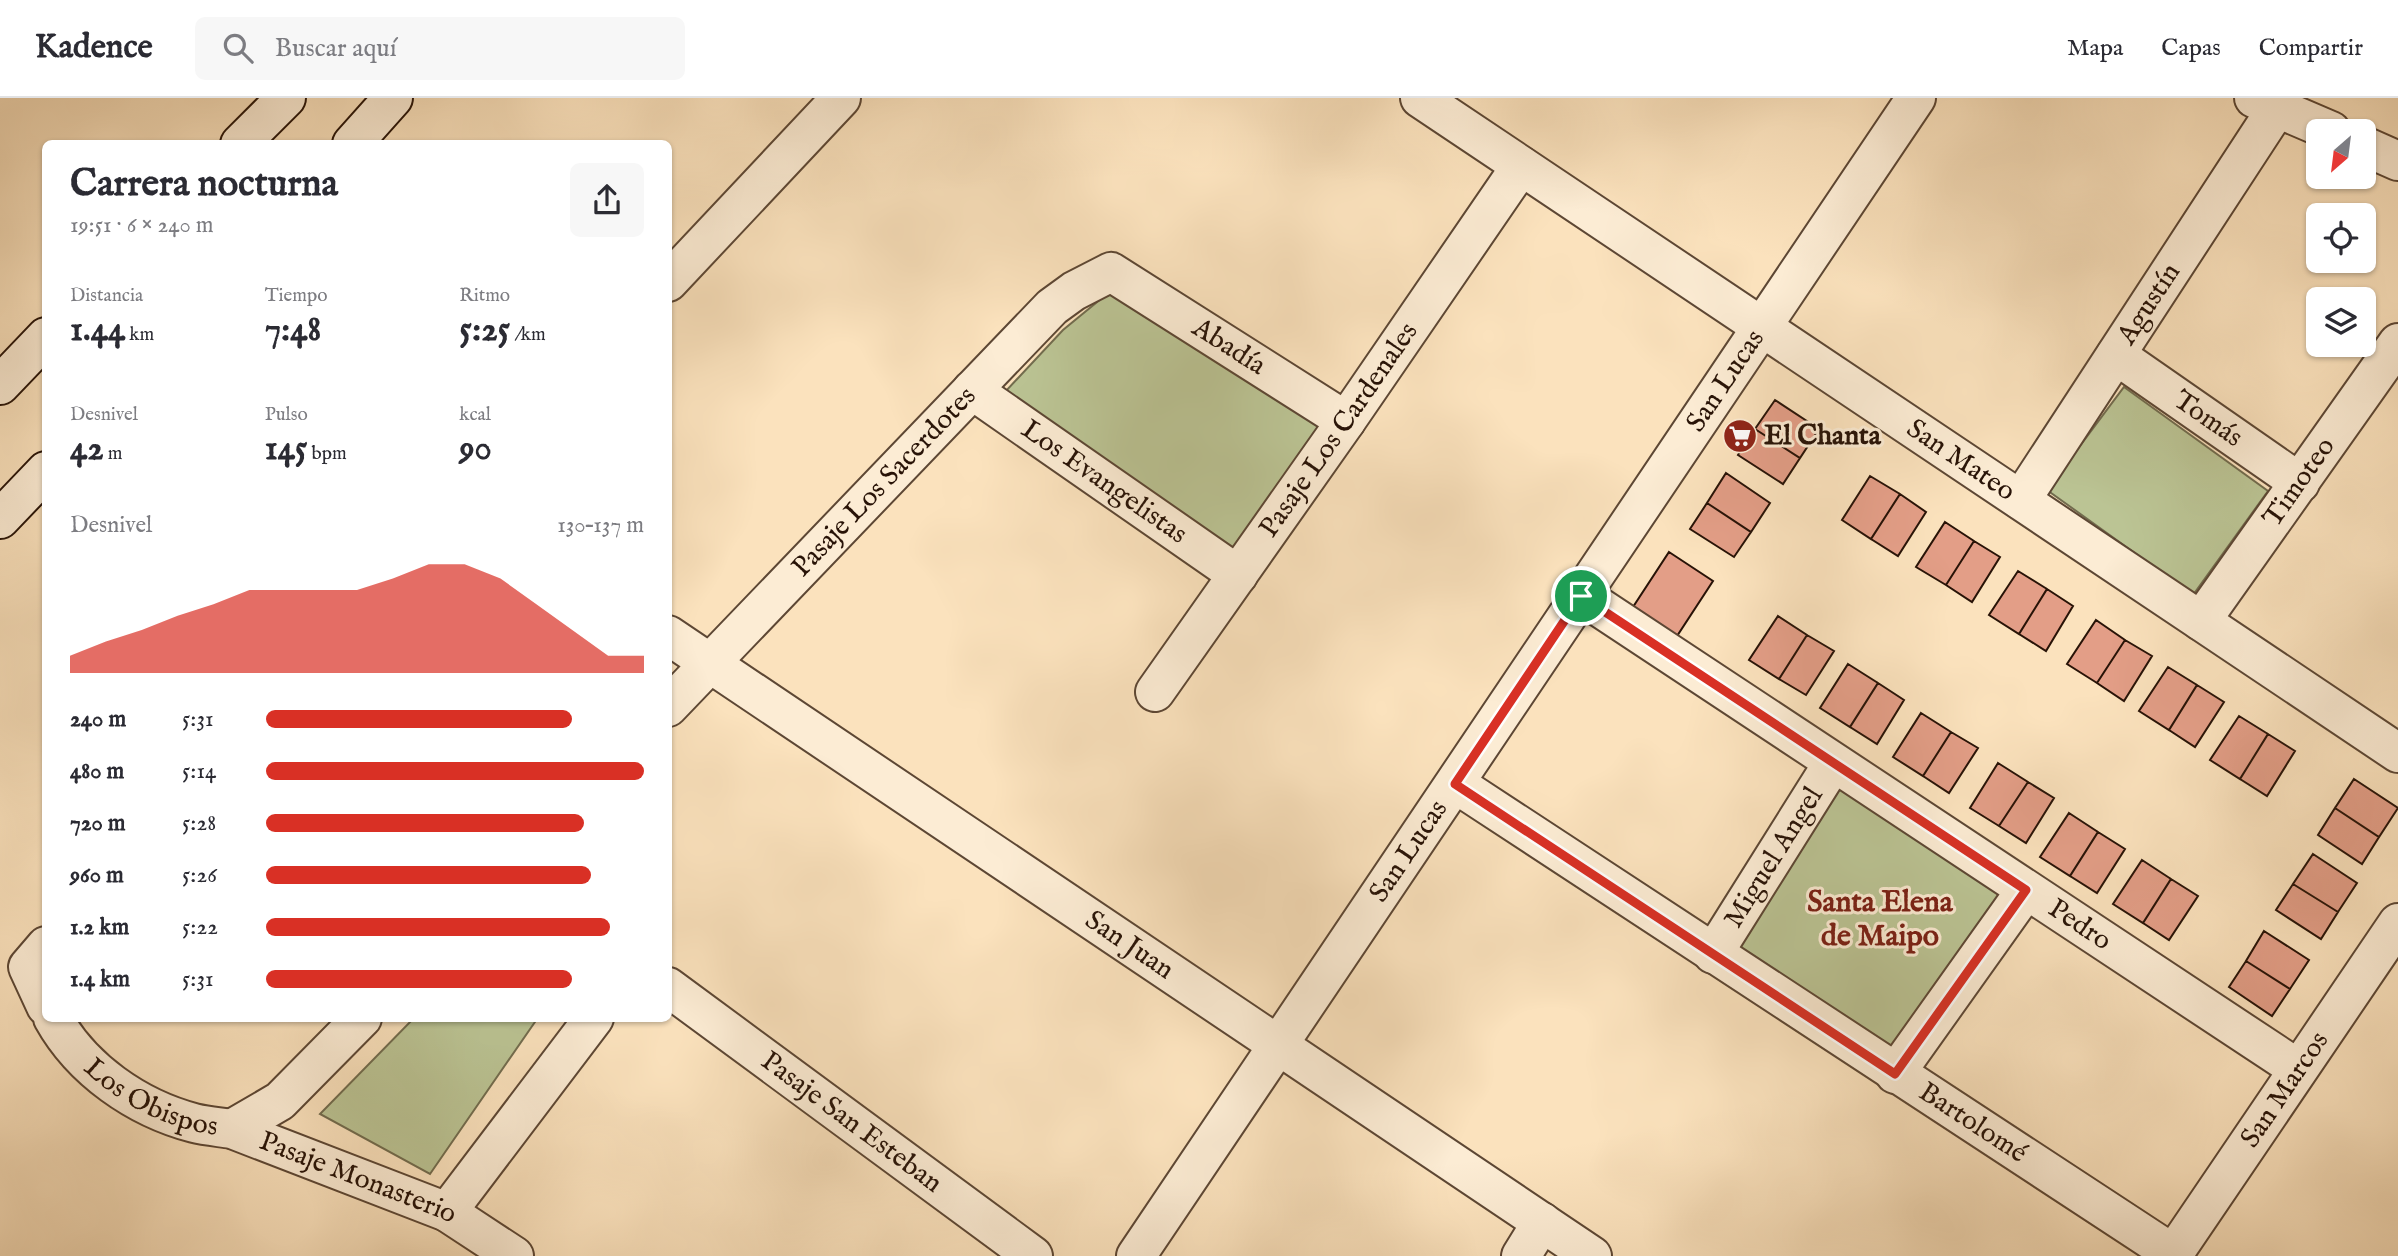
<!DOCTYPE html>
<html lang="es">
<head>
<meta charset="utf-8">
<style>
	:root { --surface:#fff; --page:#f7f7f7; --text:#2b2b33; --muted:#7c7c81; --line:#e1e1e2; --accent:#d93025 }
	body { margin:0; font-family:"IM FELL English",serif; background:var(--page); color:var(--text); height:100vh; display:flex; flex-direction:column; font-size:26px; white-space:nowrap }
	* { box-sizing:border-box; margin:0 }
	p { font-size:23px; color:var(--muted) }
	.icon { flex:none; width:38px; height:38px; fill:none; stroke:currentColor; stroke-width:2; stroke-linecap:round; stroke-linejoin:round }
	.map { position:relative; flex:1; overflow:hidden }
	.details { position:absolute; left:42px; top:42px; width:630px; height:882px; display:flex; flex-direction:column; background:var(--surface); border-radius:10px; box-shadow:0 2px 5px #0004 }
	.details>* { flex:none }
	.needle { width:46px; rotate:208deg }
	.buttons { position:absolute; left:2306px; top:21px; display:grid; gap:14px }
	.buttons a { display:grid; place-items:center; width:70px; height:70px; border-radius:10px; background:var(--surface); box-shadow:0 2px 5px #0004; font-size:35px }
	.pin { position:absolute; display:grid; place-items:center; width:60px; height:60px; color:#fff; margin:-30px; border:4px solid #fff; border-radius:50%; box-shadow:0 2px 7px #0007 }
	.round { display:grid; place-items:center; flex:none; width:74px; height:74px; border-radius:10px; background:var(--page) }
	.summary { display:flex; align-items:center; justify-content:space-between; height:119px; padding:0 28px }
	h1 { font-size:38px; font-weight:700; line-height:52px }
	.stats { display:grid; grid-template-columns:repeat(3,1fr); gap:10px; height:119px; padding:7px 28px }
	.stats div { display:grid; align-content:center }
	.stats b { font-size:35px; font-weight:700 }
	.stats small { font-size:19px; font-weight:400 }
	.stats p { font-size:19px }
	.chart { height:196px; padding:14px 28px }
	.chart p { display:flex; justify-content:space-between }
	.chart svg { width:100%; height:126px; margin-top:7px; fill:var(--accent); opacity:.7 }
	ul { padding:0 28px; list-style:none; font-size:23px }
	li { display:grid; grid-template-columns:112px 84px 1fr; align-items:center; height:52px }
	li i { height:18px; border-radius:9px; background:var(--accent) }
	header { display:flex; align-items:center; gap:42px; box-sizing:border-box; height:98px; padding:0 35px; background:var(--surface); border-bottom:2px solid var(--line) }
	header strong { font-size:33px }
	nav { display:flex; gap:38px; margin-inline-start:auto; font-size:24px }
	.search { width:490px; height:63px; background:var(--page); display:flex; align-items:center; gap:18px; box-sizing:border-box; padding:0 24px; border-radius:10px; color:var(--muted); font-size:26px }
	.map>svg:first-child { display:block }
</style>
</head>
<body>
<header>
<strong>Kadence</strong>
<div class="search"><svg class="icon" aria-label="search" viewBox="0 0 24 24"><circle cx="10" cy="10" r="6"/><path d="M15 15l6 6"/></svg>Buscar aquí</div>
<nav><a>Mapa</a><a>Capas</a><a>Compartir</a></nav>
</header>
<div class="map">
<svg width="2398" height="1158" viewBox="0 0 2398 1158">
	<rect width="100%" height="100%" fill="#fbe2bd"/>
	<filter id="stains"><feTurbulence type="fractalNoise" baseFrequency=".00286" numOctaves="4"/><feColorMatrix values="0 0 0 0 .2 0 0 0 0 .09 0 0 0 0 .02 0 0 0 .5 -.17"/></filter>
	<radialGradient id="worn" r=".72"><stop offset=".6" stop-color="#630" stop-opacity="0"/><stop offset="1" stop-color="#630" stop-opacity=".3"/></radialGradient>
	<path fill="#bbc494" stroke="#726c4e" stroke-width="2" d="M1113 191 1323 327 1234 454 1004 295 1063 232Z
		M2124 289 2268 393 2193 497 2047 392Z
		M1833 669 2019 793 1894 969 1722 851Z
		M413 921H537L430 1076 320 1016Z"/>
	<path fill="#e39e87" stroke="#281307" stroke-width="2" d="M1775 302 1819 331 1800 360 1755 331Z
		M1755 331 1800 360 1783 386 1738 357Z
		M1726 375 1770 405 1751 434 1707 405Z
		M1870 378 1900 396 1871 441 1842 422Z
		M1900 396 1926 414 1898 458 1871 441Z
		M1707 405 1751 434 1734 459 1690 431Z
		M1945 424 1974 443 1946 487 1916 469Z
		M1974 443 2000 459 1972 504 1946 487Z
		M1669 454 1713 483 1677 538 1633 509Z
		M2018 473 2047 491 2019 536 1989 517Z
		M2047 491 2073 508 2046 553 2019 536Z
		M1778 518 1807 537 1779 581 1749 562Z
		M2096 522 2125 542 2097 585 2067 566Z
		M1807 537 1834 553 1806 597 1779 581Z
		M2125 542 2152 558 2124 603 2097 585Z
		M1848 566 1878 585 1850 629 1820 610Z
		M2168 569 2197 587 2169 632 2139 613Z
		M1878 585 1904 602 1877 646 1850 629Z
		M2197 587 2224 604 2195 649 2169 632Z
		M1921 615 1951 634 1923 678 1893 659Z
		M2239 618 2268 636 2240 681 2210 662Z
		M1951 634 1978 650 1949 695 1923 678Z
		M2268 636 2295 653 2267 698 2240 681Z
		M1998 665 2028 684 1999 728 1970 710Z
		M2354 681 2398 710 2379 739 2335 710Z
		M2028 684 2054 700 2026 745 1999 728Z
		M2335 710 2379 739 2362 766 2318 737Z
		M2069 715 2098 734 2070 778 2040 759Z
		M2098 734 2125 751 2097 795 2070 778Z
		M2313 756 2357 785 2338 814 2293 786Z
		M2142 762 2171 781 2143 825 2113 806Z
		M2171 781 2198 798 2169 842 2143 825Z
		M2293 786 2338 814 2321 841 2276 812Z
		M2264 833 2309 862 2290 891 2246 863Z
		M2246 863 2290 891 2272 918 2229 889Z"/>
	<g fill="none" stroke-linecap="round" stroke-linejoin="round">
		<g stroke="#5d4734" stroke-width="42">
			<g id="street">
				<path id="s1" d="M1420 0 2398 655"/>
				<path d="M2254 0 2331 33"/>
				<path d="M2364 48 2398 63"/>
				<path d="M668 184 841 0"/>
				<path id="s2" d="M2116 257 2300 385"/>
				<path id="s3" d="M972 292 1238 477"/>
				<path id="s4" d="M2021 402 2277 10"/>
				<path id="s5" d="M1581 497 2298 971"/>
				<path id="s6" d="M2201 523 2398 245"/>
				<path id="s7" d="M668 537 1592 1158"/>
				<path id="s8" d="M1155 594 1346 323 1521 68"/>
				<path id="s9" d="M668 609 1052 209 1074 193 1111 174 1346 323"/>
				<path id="s10" d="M1456 686 2173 1156"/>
				<path d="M46 848 28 869 46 908"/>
				<path id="s11" d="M1713 856 1833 665"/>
				<path id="s12" d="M668 889 1033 1158"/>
				<path id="s13" d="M53 920C82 972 137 1010 194 1025 206 1028 219 1029 232 1031L447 1114 514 1158"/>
				<path d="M1895 976 2026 792"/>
				<path d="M232 1031 280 1003 362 920"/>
				<path d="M447 1114 594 920"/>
				<path id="s14" d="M1136 1158 1916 0"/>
				<path d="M1521 1158 1542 1124"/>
				<path id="s15" d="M2172 1158 2398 825"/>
			</g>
		</g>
		<g stroke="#281307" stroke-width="42">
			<path id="secondary" d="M240 46 286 0
				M352 46 393 0
				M0 287 46 239
				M0 421 46 373"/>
		</g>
		<use href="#street" stroke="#fcecd4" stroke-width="38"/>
		<use href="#secondary" stroke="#fcecd4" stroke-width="38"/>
	</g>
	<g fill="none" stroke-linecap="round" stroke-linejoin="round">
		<g stroke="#fff" stroke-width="14">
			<path id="route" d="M1581 498 2026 792 1895 976 1455 686Z"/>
		</g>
		<use href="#route" stroke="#d93025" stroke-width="9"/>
	</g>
	<defs>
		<g id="supermarket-disc" transform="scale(1.75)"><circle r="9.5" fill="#8f2418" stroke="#fcecd4"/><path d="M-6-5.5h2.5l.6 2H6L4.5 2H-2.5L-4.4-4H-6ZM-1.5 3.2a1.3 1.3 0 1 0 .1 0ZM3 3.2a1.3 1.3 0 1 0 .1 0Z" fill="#fff"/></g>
	</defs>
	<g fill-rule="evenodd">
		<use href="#supermarket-disc" x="1740" y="338"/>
	</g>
	<g text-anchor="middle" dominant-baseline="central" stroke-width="6" stroke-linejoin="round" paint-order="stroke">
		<g font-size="28" fill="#281307" stroke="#fcecd4">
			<text stroke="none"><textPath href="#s4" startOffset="234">Agustín</textPath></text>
			<text stroke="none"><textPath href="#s9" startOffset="763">Abadía</textPath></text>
			<text stroke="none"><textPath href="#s14" startOffset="1055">San Lucas</textPath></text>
			<text stroke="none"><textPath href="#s2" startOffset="112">Tomás</textPath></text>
			<text stroke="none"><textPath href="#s8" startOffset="320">Pasaje Los Cardenales</textPath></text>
			<text stroke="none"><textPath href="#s1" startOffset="651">San Mateo</textPath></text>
			<text stroke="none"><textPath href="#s9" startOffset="312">Pasaje Los Sacerdotes</textPath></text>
			<text stroke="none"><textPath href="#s3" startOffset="161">Los Evangelistas</textPath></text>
			<text stroke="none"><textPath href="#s6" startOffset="170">Timoteo</textPath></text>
			<text stroke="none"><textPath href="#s14" startOffset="488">San Lucas</textPath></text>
			<text stroke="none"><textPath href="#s11" startOffset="114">Miguel Angel</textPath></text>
			<text stroke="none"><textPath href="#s5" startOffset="598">Pedro</textPath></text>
			<text stroke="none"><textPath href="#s7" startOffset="556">San Juan</textPath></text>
			<text stroke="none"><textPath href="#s15" startOffset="201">San Marcos</textPath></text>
			<text stroke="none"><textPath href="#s13" startOffset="131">Los Obispos</textPath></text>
			<text stroke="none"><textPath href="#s12" startOffset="228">Pasaje San Esteban</textPath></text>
			<text stroke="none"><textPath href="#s10" startOffset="618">Bartolomé</textPath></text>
			<text stroke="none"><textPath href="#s13" startOffset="354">Pasaje Monasterio</textPath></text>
		</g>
		<g font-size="28" font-weight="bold" fill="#281307" stroke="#fcecd4" text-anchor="start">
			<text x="1764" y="338">El Chanta</text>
		</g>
		<g font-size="30" font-weight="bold" fill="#7a1f14" stroke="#fcecd4">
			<text x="1880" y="805">Santa Elena<tspan x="1880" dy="34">de Maipo</tspan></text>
		</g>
	</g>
	<rect width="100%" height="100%" filter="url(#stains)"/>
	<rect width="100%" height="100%" fill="url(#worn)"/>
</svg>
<div class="buttons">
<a><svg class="needle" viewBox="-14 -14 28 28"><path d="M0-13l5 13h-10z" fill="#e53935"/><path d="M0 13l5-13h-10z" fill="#7c7c81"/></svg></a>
<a><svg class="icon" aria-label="locate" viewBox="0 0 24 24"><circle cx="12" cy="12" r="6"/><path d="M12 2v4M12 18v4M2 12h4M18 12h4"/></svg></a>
<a><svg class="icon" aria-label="layers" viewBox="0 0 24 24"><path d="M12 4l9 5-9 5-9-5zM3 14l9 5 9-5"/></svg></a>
</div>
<div class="pin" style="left:1581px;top:498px;background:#1e9e55"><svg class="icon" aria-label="arrive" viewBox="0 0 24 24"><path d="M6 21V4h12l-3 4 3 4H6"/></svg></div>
<section class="details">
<div class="summary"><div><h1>Carrera nocturna</h1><p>19:51 · 6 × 240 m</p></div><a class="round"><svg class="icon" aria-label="share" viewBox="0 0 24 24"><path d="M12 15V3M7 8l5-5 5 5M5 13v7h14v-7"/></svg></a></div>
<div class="stats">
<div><p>Distancia</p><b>1.44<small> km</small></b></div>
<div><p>Tiempo</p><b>7:48</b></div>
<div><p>Ritmo</p><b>5:25<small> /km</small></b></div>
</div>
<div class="stats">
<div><p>Desnivel</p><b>42<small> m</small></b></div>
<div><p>Pulso</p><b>145<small> bpm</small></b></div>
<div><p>kcal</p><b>90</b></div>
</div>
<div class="chart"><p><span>Desnivel</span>130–137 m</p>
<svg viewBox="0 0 160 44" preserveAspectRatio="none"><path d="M0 44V38L10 33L20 29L30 24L40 20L50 15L60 15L70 15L80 15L90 11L100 6L110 6L120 11L130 20L140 29L150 38L160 38V44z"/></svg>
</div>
<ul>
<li><b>240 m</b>5:31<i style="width:81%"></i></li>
<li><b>480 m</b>5:14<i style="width:100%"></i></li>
<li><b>720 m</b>5:28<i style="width:84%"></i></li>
<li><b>960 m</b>5:26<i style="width:86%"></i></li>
<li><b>1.2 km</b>5:22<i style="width:91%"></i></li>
<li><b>1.4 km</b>5:31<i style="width:81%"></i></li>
</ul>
</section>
</div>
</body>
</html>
